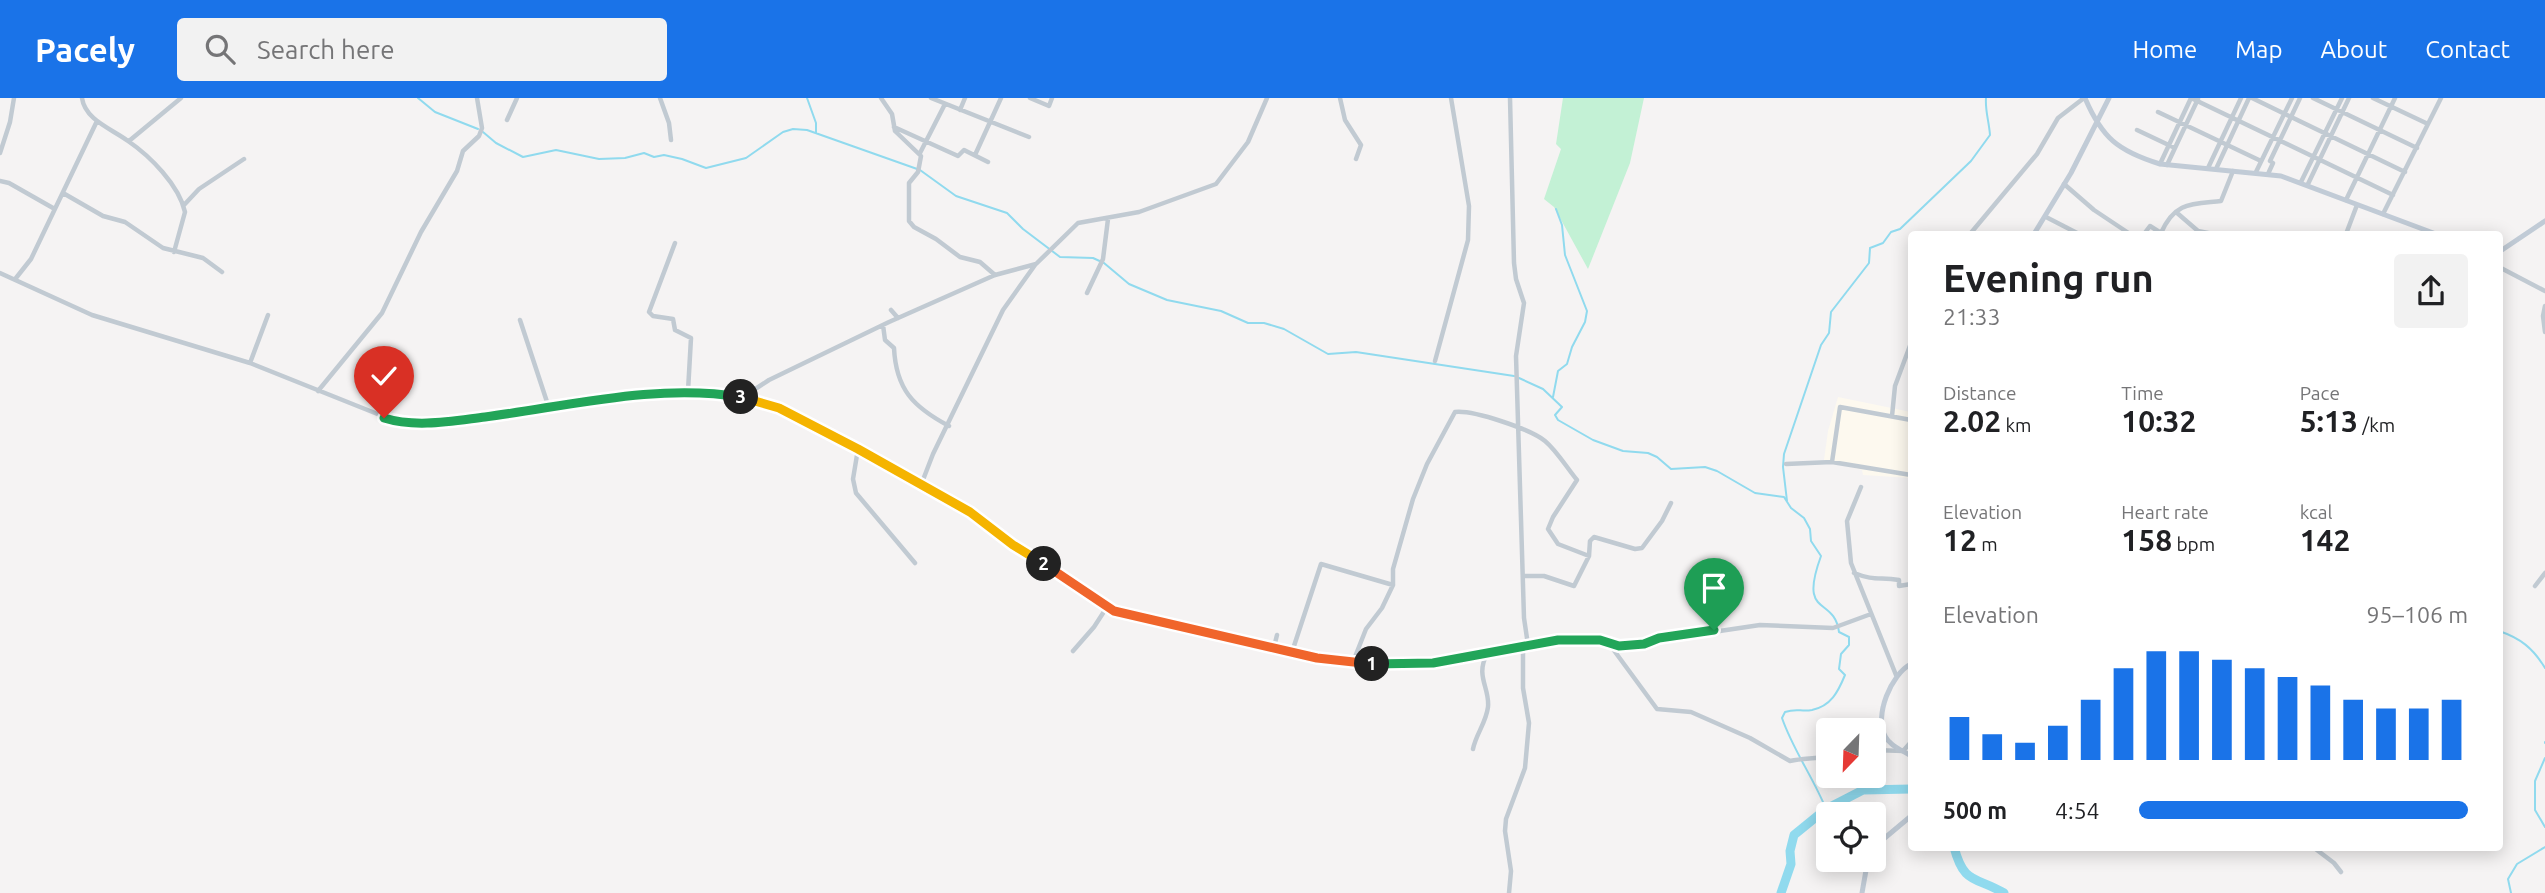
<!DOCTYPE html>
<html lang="en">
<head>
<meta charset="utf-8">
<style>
	:root { --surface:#fff; --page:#f2f2f2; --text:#202124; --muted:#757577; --accent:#1a73e8 }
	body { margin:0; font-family:Ubuntu,sans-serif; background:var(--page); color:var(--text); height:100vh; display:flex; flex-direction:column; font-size:26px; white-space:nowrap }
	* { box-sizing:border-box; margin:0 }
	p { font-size:23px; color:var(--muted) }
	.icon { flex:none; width:38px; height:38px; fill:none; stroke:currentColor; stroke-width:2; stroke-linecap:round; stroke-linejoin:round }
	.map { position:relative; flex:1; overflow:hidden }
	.side { position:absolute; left:1908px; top:133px; width:595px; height:620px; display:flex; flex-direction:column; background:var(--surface); border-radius:7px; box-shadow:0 4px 18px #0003 }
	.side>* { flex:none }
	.needle { width:46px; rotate:203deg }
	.controls { position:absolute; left:1816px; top:620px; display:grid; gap:14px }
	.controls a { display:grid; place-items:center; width:70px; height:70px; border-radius:7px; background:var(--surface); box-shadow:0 4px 18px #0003; font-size:35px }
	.pin { position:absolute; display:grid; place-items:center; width:60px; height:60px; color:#fff; margin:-72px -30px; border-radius:50% 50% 50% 0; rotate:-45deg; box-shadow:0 0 7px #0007 }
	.pin .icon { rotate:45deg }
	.km { position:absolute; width:35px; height:35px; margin:-18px; border-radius:50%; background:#222; color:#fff; font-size:19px; line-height:35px; text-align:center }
	.round { display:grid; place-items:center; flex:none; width:74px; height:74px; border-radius:7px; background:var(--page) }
	.overview { display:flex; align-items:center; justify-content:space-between; height:119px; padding:0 35px }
	h1 { font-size:38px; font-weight:700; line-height:52px }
	.metrics { display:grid; grid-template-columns:repeat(3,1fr); gap:10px; height:119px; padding:7px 35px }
	.metrics div { display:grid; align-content:center }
	.metrics b { font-size:30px; font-weight:700 }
	.metrics small { font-size:19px; font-weight:400 }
	.metrics p { font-size:19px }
	.chart { height:196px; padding:14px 35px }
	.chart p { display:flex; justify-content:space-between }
	.chart svg { width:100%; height:126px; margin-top:7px; stroke:var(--accent); stroke-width:6 }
	ul { padding:0 35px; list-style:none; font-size:23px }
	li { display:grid; grid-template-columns:112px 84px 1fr; align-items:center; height:52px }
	li i { height:18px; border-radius:9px; background:var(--accent) }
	header { display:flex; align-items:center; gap:42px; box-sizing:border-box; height:98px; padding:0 35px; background:var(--accent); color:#fff }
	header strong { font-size:33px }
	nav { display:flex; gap:38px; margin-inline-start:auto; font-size:24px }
	.search { width:490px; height:63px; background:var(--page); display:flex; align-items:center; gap:18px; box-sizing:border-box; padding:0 24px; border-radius:7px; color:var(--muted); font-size:26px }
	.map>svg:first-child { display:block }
</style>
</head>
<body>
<header>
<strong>Pacely</strong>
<div class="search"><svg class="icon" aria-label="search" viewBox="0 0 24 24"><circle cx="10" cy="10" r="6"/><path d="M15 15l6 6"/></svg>Search here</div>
<nav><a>Home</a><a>Map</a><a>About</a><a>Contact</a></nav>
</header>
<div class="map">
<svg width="2545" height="795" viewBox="0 0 2545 795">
	<rect width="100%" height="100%" fill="#f5f3f3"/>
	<path fill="#fdf9ef" d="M1838 299 1911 314V380L1863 377 1862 372 1824 362 1828 333Z"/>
	<path fill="#c3f1d5" d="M1563 0H1644L1630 65 1588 171 1554 109 1544 101 1561 51 1556 46Z"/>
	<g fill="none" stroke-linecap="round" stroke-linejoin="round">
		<path stroke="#90daee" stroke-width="2" d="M418 0 435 14 478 31
			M807 0 816 25V35
			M483 34 496 45 523 59 556 52 599 61 625 60 644 55 654 59 664 57 682 61 706 70 746 60 783 34 793 31 807 32 920 72 956 98 1007 115 1023 131 1060 159 1093 160 1104 165 1129 186 1167 202 1221 213 1248 225H1264L1284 231 1328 256 1356 254 1514 278
			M1519 280 1543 291 1562 309 1555 317 1558 322 1593 342 1623 353 1648 355 1657 359 1671 371 1705 369 1717 373 1755 395 1784 399 1791 410 1804 420 1810 431 1811 443 1821 458C1798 521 1834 497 1839 534L1849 539V547L1841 556 1839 571 1845 577C1838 594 1831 608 1812 612 1801 614 1797 610 1785 614L1782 620C1793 652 1813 679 1826 711
			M1553 299 1558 273 1567 266 1572 249 1585 224 1587 213 1565 157 1562 127 1556 111
			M1787 403 1783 369 1784 356 1821 247 1829 235 1831 214 1869 165 1870 150 1883 145 1891 134 1900 131 1971 63 1990 37C1989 23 1985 13 1986 0
			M2499 533C2520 540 2533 550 2545 570
			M2545 644V645
			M2545 660 2535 683V712L2545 729
			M2511 795 2508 781 2517 766 2545 749"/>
		<path stroke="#90daee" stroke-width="9" d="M1954 749C1964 787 1975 778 2004 795
			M1781 795 1791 766 1790 753 1794 737 1826 711 1863 692 1911 691"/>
		<path stroke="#c1cad2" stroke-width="4.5" d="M82 0C85 22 112 31 128 43 150 58 179 87 185 114L174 154
			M660 0 669 25 671 42
			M881 0 892 16 895 33 921 58 918 74 909 85V123L914 129 936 141 960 159 980 164 995 177
			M931 0 1029 39
			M1030 0 1049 8 1052 0
			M1340 0 1345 22 1361 47 1356 61
			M1510 0 1514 165 1516 181 1524 205 1516 258 1524 520 1528 547
			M2191 0 2393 97
			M2252 0 2405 74
			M2313 0 2417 50
			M2373 0 2428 26
			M960 12 965 0
			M2158 14 2261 63
			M507 22 517 0
			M894 29 958 58 964 52 988 64
			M2137 32 2175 50
			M129 43 181 0
			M0 55 10 24 14 0
			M920 55 945 6
			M975 57 1001 0
			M2160 66 2191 0
			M2167 67 2198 1
			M2208 70 2241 0
			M2216 71 2249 0
			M2256 74 2292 0
			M2268 76 2273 65 2270 63 2300 0
			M0 83 9 85 53 110
			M2301 84 2342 0
			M2064 86 2094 112 2130 136
			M2308 86 2349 0
			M63 95 103 118 125 124 163 150 203 160 222 174
			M2346 102 2395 0
			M184 107 199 91 244 61
			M2176 114 2198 133 2213 136
			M2383 116 2441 0
			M2046 119 2079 136
			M1970 136 2037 56 2058 20 2084 0
			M2144 136 2150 128 2161 135C2175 103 2193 106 2221 103L2233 73
			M2346 136 2357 107
			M675 145 649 214 653 218 673 221 675 232 691 240 688 293
			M2499 169 2545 193
			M0 175 92 217 250 265 400 325 469 321 651 295 688 293 743 299 800 320 970 414 1013 447 1107 509 1213 538 1316 560 1388 567 1433 565 1558 542H1600L1619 548 1760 527 1833 530 1871 516
			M16 180 31 161 97 23
			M1087 195 1103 161 1108 121
			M2545 208 2543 218 2545 234
			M891 212 898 220
			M520 222 549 310
			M883 227 885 242 894 250C896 291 913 309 949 328
			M1435 263 1468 142 1469 108 1451 0
			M250 265 268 217
			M318 293 382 215 421 134 457 73 463 53 479 38 482 30 477 0
			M743 299 769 282 889 224 995 177 1036 166 1078 125 1139 114 1216 86 1248 44 1267 0
			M1892 318 1895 288 1911 245
			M858 351 853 381 856 395 915 465
			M1832 364 1840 309 1911 322
			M1786 366 1832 364 1911 377
			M921 387 933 356 1003 212 1035 167
			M1861 389 1847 423 1851 465 1896 577
			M1854 475C1874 483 1879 479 1899 482V488L1911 486
			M1523 478H1544L1574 488 1589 458 1590 443 1594 439 1635 451 1642 450 1662 423 1671 405
			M2535 488 2545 475
			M1610 547 1657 611 1691 614 1750 640 1790 663C1804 660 1814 661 1829 658
			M1274 549 1277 537
			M1073 553 1094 529 1107 509
			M1292 554 1321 466 1393 487
			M1353 564 1366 531 1382 510 1393 487V471L1413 401 1427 366 1455 314C1474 312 1530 331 1545 343 1557 353 1567 370 1577 382L1553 419 1548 431 1558 446 1589 458
			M1473 651C1476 636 1486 625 1488 609 1490 590 1475 578 1487 556
			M1874 652 1903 653 1911 644
			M2313 749 2334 765 2341 774
			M1509 795 1511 773 1505 733 1506 721 1525 670 1529 625 1523 590V548"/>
		<path stroke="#c1cbd6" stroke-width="5" d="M2085 0C2102 40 2118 53 2160 66L2281 78 2436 136
			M2034 136 2071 75 2109 0
			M2499 154 2545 123
			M1911 566C1891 576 1874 618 1885 638 1890 648 1902 652 1911 658
			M1874 749 1911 718
			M1862 795 1868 761"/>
	</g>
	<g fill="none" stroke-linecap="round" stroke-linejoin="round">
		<g stroke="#fff" stroke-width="14">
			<path id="split-1" d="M1372 566 1433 565 1558 542H1600L1619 548 1644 546 1659 540 1714 532"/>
		</g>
		<g stroke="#fff" stroke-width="14">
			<path id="split-2" d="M1044 466 1114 513 1317 560 1372 566"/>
		</g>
		<g stroke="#fff" stroke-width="14">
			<path id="split-3" d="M741 299 779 310 858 351 970 414 1013 447 1044 466"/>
		</g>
		<g stroke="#fff" stroke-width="14">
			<path id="split-4" d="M384 320C416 330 452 323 485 319 569 308 657 285 741 299"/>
		</g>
		<use href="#split-1" stroke="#22a559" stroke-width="9"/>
		<use href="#split-2" stroke="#f0652b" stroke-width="9"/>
		<use href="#split-3" stroke="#f5b400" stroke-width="9"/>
		<use href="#split-4" stroke="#22a559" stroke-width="9"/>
	</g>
</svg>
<div class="controls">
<a><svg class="needle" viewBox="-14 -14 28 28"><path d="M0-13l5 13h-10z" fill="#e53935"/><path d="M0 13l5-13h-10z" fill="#757577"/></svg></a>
<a><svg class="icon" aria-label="locate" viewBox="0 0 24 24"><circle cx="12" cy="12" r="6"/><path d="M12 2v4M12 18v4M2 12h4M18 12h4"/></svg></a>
</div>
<div class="pin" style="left:1714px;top:532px;background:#1e9e55"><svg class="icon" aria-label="arrive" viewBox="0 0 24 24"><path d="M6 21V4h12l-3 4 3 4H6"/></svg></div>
<div class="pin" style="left:384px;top:320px;background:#d93025"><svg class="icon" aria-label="check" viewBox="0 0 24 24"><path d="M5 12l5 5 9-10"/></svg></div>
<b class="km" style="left:1372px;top:566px">1</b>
<b class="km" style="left:1044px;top:466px">2</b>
<b class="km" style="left:741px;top:299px">3</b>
<section class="side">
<div class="overview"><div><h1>Evening run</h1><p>21:33</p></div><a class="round"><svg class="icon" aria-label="share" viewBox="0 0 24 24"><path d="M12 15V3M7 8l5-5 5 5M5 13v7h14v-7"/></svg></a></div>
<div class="metrics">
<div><p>Distance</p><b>2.02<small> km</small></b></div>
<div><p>Time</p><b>10:32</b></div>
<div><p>Pace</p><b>5:13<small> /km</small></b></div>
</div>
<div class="metrics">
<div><p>Elevation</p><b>12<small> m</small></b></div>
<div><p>Heart rate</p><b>158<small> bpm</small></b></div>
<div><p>kcal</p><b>142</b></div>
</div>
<div class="chart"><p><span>Elevation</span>95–106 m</p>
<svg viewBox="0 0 160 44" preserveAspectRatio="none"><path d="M5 44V29M15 44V35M25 44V38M35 44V32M45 44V23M55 44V12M65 44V6M75 44V6M85 44V9M95 44V12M105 44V15M115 44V18M125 44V23M135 44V26M145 44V26M155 44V23"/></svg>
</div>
<ul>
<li><b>500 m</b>4:54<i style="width:100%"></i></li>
</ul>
</section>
</div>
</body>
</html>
